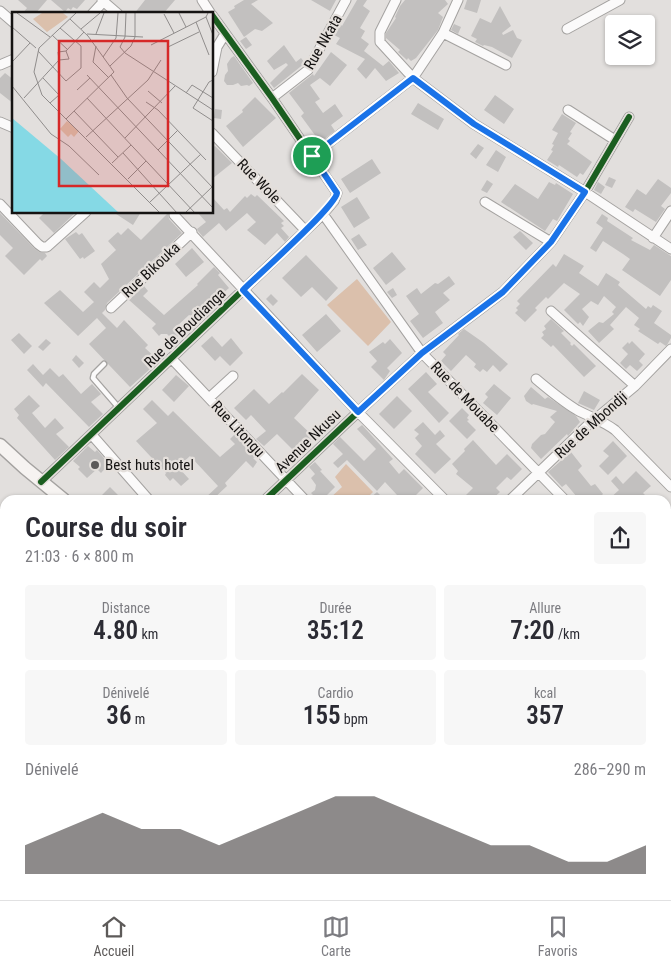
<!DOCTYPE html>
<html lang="fr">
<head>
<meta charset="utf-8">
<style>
	:root { --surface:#fff; --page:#f7f7f7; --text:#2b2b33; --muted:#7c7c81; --line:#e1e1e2; --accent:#5d5a59 }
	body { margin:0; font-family:"Roboto Condensed",sans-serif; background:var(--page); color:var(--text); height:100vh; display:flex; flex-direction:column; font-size:19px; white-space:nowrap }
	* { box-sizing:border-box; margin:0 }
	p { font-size:16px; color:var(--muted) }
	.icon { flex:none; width:28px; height:28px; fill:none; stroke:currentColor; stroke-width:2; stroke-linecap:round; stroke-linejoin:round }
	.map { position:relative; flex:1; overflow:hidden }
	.side { position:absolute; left:0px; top:495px; width:671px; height:405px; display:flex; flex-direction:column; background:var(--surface); border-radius:15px 15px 0 0; box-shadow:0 1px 4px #0004 }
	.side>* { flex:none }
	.controls { position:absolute; left:605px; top:15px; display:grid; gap:10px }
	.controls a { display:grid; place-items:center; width:50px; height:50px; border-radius:5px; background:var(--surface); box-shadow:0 1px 4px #0004; font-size:25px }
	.pin { position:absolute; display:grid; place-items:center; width:42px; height:42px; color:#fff; margin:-21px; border:2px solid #fff; border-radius:50%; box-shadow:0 1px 5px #0007 }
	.round { display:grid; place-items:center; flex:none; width:52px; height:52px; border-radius:5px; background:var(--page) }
	.headline { display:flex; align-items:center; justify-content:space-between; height:85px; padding:0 25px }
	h1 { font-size:28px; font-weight:600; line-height:38px }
	.metrics { display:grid; grid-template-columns:repeat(3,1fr); gap:8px; height:85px; padding:5px 25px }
	.metrics div { display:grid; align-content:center; border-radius:5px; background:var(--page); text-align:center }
	.metrics b { font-size:25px; font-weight:600 }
	.metrics small { font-size:14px; font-weight:400 }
	.metrics p { font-size:14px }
	.chart { height:140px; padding:10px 25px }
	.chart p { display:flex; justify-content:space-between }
	.chart svg { width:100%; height:90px; margin-top:5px; fill:var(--accent); opacity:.7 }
	.tabs { display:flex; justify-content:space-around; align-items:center; height:70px; border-top:1px solid var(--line); background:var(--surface); font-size:14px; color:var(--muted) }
	.tabs a { display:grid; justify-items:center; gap:2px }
	.tabs .active { color:var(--accent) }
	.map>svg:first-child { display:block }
</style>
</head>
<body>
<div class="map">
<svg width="671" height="900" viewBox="0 0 671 900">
	<rect width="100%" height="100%" fill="#e2dfdd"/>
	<path fill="#dbc0ac" d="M357 279 391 322 368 346 327 305Z
		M346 464 373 492 365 500H328L342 487 335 477Z"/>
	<path fill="#85d9e5" d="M0 720 5 724V895H172L177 900H0Z"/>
	<path fill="#c2c0bf" d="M18 0H47L35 14H22L27 8Z
		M51 0H85L77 9 73 7 71 10 68 8 65 12Z
		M145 0H175L163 14H134Z
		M244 0H258L251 4 273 23 262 31 255 29 244 37 228 12 235 8 234 6Z
		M311 0H336L330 11Z
		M357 0H367L363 6 370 11 360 28 365 31 361 38 369 44 364 51 383 66 389 61 399 73 386 81 375 68 366 79 357 69 365 59 336 44 340 38 334 35 340 24 342 26Z
		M405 0H445L448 4 438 13 443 17 438 30 416 58 411 61 408 58 407 60 398 52 400 50 386 38V33L396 18 395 17 400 6Z
		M467 0H481L477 13 464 9Z
		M500 6 511 26 502 33 503 35 513 30 517 38 522 40 512 58 492 47 484 45 483 46 475 42 477 39 471 36 480 18 491 23Z
		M454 24 461 27 458 34 451 30Z
		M246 37 252 45 246 49 240 41Z
		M284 45 296 62 301 58 305 63 274 88 270 83 288 65 286 63 274 70 267 61Z
		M331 52 347 65 330 86 320 78 310 85 320 99 315 102 323 113 335 104 343 116 331 125 335 131 320 142 301 116 304 113 289 93 313 74 314 76Z
		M234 56 253 83 249 86 247 85 241 86 238 83 233 85H227L224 81 225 75 228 71 227 64 231 58Z
		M5 73 14 80V104L0 93V78Z
		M495 95 514 109 504 124 484 110Z
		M255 97 276 118 243 147 226 126 243 112 242 110Z
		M418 103 444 119 438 130 411 114Z
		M215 109 222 110 221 119 214 118Z
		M562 114 576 123 570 132 572 133 568 139 570 141 567 144 592 162 583 175 580 173 577 177 559 165 558 167 547 160 553 151 551 150 554 145 552 144 558 133 552 130Z
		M478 144 484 148 476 159 470 154Z
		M215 146 232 163 212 179V148Z
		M496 150 506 157 498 172 486 165Z
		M372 159 381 173 350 193 341 179Z
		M609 177 616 180 612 188 605 185Z
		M658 179 671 188V193L661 206 665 209 656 222 635 209 633 212 625 207 637 189 646 195Z
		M487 180 493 184 487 193 481 190Z
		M549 182 555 185 556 183 573 194 557 221 553 219 545 231 501 202 515 184 538 199Z
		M598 182 605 187 601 194 594 190Z
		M251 194 255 197 257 195 284 221 281 223 284 226 281 228 289 237 285 242 277 233 265 245 247 230 256 222 247 213 226 231 219 223 203 237 198 231 197 229 206 222 197 212H212V197L224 210 227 208 230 212 245 196 247 198Z
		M357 197 370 218 354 228 341 207Z
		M45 212H76L54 233 39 218Z
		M113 212H141L133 225Z
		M0 213 34 248 39 252 45 253 47 256 42 261 40 259 24 275 5 256 13 248 0 235Z
		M168 213 169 219 182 233 107 303 105 310 102 313 117 328 124 320 148 345 145 348 159 361 130 387 89 344 106 328 97 318 78 336 44 303 60 290 83 312 94 302 84 292 94 282 100 288 109 279 101 264 116 250 108 241 118 232 121 235 128 228 141 240Z
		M602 214 608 218 607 221 633 238 631 240 650 250 654 245 671 256V280L660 296 622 270 630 259 623 254 603 241 596 252 590 248 603 228 596 223Z
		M520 231 533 243 526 250 513 237Z
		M76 232 79 235 82 233 95 251 84 259 83 257 80 259 65 239Z
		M359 234 367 245 358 250 351 239Z
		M192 248 204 262 186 277 175 264Z
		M392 252 406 269 386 285 373 268Z
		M564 254 584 266 579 273 598 286 606 273 620 282 618 285 646 309 648 306 651 308 653 305 662 311 654 323 671 335V338L667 345 666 346 660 342 658 344 638 331 640 329 634 325 639 318 626 307 610 325 614 329 599 343 588 331 599 322 603 323 614 314 612 312 616 307 604 296 598 305 591 301 582 309 589 317 583 326 580 322 578 324 564 310 580 294 564 283 548 299 546 297 535 308 537 310 525 322 515 313 518 310 516 308 520 304 517 301 553 264 556 267Z
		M306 255 338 288 326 301 312 287 301 297 282 278Z
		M214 267 220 273 218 275 229 288 196 317 189 315 175 328 179 335 174 341 167 334H161L159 336 152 328 156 324 129 300 144 286 148 291 143 296 164 315 198 285 197 284Z
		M449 276 455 284 443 293 450 300 435 312 443 323 423 338 410 321 419 314 406 296 417 288 421 294 435 283 438 284Z
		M393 288 397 295 392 298 387 292Z
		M271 294 278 301 273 306 266 299Z
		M326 314 341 331 317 352 302 335Z
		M551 319 564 331 561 333 571 343 570 344 572 346 574 344 596 366 584 377 553 345 551 347 541 338 544 335 542 332 546 329 544 326Z
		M464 329 484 343 508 364 500 372 493 365 487 372 483 369 480 372 474 367 476 364 466 355 451 371 441 361 446 355 443 352 459 335 458 334Z
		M19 333 32 346 24 354 11 340Z
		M212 336 222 347 231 338 243 353 230 366 220 356 215 361 201 346Z
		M46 339 51 343 43 351 38 347Z
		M390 339 402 353 387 368 390 371 384 380 371 367 377 361 369 352 383 342 385 344Z
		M632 341 645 354 639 361 643 365 637 371 630 365 626 369 620 363 628 354 622 348 628 342 629 344Z
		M76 355 84 363 79 368 72 360Z
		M33 364 43 375 50 368 59 377 63 374 81 394 92 384 101 394 91 402 103 414 89 427 46 383 43 387 27 370Z
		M426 372 437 384 428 392 449 413 439 423 408 389Z
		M302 374 319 390 294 418 314 437 297 454 277 434 264 446 256 439 266 431 251 415 246 420 234 408 254 389 269 404 282 392 283 393Z
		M176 375 189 386 174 402 162 390Z
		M494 384 511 398 497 415 483 403 488 397 485 394Z
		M531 387 545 399 548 397 576 416 580 422 568 436 567 434 541 459 531 448 532 444 541 435 545 434 555 422 550 417 557 411 533 404 532 405 526 401 524 396Z
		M584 391 600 400 594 410 578 403Z
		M29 395 40 406 32 413 45 428 55 418 64 428 56 434 69 447 55 460 17 418 19 415 14 409Z
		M397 396 412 411 394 429 379 414Z
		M152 400 168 416 173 411 220 457 235 444 230 439 235 434 255 457 253 458 257 462 253 468 246 461 225 483 227 486 212 500H203L218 486 190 456 178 467 189 479 181 486 173 478 170 481 165 475 166 473 136 441 157 423 143 409Z
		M462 408 469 415 467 418 469 420 467 421 476 430 467 439 449 421Z
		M423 422 435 435 440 430 445 436 436 444 451 459 435 474 415 454 422 446 415 438 419 434 414 430Z
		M362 425 393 459 389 462 399 474 404 469 423 488 411 500H392L397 495 385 482 377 491 347 460 338 468 333 463 343 454 333 444 340 437 364 461 376 449 357 429Z
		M473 440 496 465 507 454 522 469 511 480 507 477 496 488 500 492 491 500H461L473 488 456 474 458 471 452 464 465 451 464 449Z
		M613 441 627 456 608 475 599 466 609 456 603 451Z
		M88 446 95 452 97 450 109 464 101 473 97 469 87 478 78 469 80 467 73 461Z
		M571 452 582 466 578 470 591 486 595 484 603 494 599 498 585 500 579 495 577 497 566 484 562 487 548 472Z
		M315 462 322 470 320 471 335 487 322 500H318L311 493 315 490 316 485 311 478 316 473 315 474 309 467Z
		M636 471 651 486 643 493 650 500H608L619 490 611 481 616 476 623 484Z
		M110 487 123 500H97Z
		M377 492 385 500H368Z"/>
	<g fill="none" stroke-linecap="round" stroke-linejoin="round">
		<g stroke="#a4a2a0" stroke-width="7">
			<path id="lane" d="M104 364 94 374 93 378 119 408"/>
		</g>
		<g stroke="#a4a2a0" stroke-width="11">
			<path id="street" d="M102 0 118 14
				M202 0 211 14
				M396 0 380 32V42L413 78 474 124 585 192 671 249
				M0 11 14 23
				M92 14 105 0
				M567 29 620 0
				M443 33 506 65
				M0 65 14 59
				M212 72 217 47 225 34
				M272 98 308 70 346 0
				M568 110 615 140
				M0 122 14 128
				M212 133 305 230
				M312 156 413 78 443 33 458 0
				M485 202 551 242
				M0 204 38 244 42 247H47L86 212
				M323 214 422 353 565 500
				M174 215 358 412 445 500
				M653 238 671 211
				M111 308 192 232
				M551 311 635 386
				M171 358 305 500
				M536 379C549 390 562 401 577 410 590 417 603 421 615 430L671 487
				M209 398 233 376
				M92 435 149 500
				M41 482 323 214 334 201 337 193 272 98 212 15
				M265 500 358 412 422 353 503 292 551 242 585 192 629 117
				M510 500 587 426 635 386 671 349
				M666 606 671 611
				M0 614 5 617
				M666 627 671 623
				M666 734 671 739
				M666 879 671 884
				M573 895 578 900
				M668 900 671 898"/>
		</g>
		<g stroke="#a4a2a0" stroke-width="15">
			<path id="secondary" d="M0 445 25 468 64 500
				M463 895 468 900"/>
		</g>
		<use href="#lane" stroke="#fbfafa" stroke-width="4.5"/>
		<use href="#street" stroke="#fbfafa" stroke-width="9"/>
		<use href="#secondary" stroke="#f6f3f1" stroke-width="12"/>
		<path stroke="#8d6e63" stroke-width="5" stroke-dasharray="10 5" stroke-linecap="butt" d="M264 895 268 900"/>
		<g stroke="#e4dfdb" stroke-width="9">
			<path id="cycleway" d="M41 482 323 214 334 201 337 193 272 98 212 15
				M265 500 358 412 422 353 503 292 551 242 585 192 629 117"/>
		</g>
		<use href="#cycleway" stroke="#1b5e20" stroke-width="6"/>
	</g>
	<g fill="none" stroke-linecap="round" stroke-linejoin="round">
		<g stroke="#fff" stroke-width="10">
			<path id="route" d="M413 78 474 124 585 192 551 242 503 292 422 353 358 412 243 290C258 275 335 207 337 193L312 156Z"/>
		</g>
		<use href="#route" stroke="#1a73e8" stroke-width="6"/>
	</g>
	<circle fill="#5d5a59" stroke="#e4dfdb" stroke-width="2" cx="95" cy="465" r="5"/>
	<g text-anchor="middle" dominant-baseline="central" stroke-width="4.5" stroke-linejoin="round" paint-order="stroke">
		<g font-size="15" fill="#151312" stroke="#e4dfdb">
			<text transform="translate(323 42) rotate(-60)">Rue Nkata</text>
			<text transform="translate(259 181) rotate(46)">Rue Wole</text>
			<text transform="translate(151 270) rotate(-43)">Rue Bikouka</text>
			<text transform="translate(185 328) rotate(-44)">Rue de Boudianga</text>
			<text transform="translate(465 397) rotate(46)">Rue de Mouabe</text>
			<text transform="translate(591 425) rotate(-42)">Rue de Mbondji</text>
			<text transform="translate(238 429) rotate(47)">Rue Litongu</text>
			<text transform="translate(308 441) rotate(-44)">Avenue Nkusu</text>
		</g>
		<g font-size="15" fill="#151312" stroke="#e4dfdb" text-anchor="start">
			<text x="105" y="465">Best huts hotel</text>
		</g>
	</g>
	<g transform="translate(12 12)">
		<rect width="201" height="201" fill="#e2dfdd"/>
		<path d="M30 1H51L56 5 35 20 21 7ZM55 109 67 119 62 125 59 122 56 125 48 117Z" fill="#dbc0ac"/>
		<path d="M0 106 49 147 107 201H0Z" fill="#85d9e5"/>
		<path fill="none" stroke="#908d8c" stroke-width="1" d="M5 1 38 25M114 1 113 25 108 35 113 41 201 98M167 1 174 15M152 2 162 21M194 5 201 23M184 10 197 43M0 15 24 36M69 17 88 1M75 22 131 25M84 22 92 1M40 23 56 38M139 33 194 5 196 1M84 34 81 50 97 66M156 35 187 20M27 36 22 60 30 83 148 201M27 36 64 1M26 39 54 69 69 56V34L48 16M54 39 72 20M91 45 104 26 106 1M47 48 57 47 54 39M47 48 46 40 54 39M1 49 18 31M98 54 119 34 123 25V1M75 63 201 196M99 63 115 86 201 176M31 66 47 83 38 91M201 68 197 70 181 96 201 109M0 74 39 122 57 134 87 163M65 78 78 66M136 79 150 91M174 81 180 73 201 86M12 86 47 48M75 86 183 201M134 90 146 98 194 148M62 99 106 145M54 107 102 60 76 24 58 7M74 125 136 68 149 48M113 126 163 74M146 138 166 118M111 141 165 201M100 151 119 133M116 167 134 149M138 190 189 142M173 201 200 175"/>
		<path fill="#d62828" fill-opacity="0.15" stroke="#d62828" stroke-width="2.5" d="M47 29H156V174H47Z"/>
		<rect width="201" height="201" fill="none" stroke="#151312" stroke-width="2.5"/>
	</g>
</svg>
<div class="controls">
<a><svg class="icon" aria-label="layers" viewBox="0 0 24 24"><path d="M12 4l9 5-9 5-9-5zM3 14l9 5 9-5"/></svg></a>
</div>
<div class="pin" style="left:312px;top:156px;background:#1e9e55"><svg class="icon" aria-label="arrive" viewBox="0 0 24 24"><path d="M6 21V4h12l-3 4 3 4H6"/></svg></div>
<section class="side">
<div class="headline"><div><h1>Course du soir</h1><p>21:03 · 6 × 800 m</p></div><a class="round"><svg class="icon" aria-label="share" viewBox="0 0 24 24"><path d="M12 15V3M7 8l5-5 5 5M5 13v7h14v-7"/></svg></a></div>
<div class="metrics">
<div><p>Distance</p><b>4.80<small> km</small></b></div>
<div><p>Durée</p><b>35:12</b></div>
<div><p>Allure</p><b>7:20<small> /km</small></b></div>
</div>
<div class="metrics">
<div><p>Dénivelé</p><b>36<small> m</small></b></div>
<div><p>Cardio</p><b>155<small> bpm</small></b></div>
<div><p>kcal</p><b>357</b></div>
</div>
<div class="chart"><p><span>Dénivelé</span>286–290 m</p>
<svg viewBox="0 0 160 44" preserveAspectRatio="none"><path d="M0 44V30L10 22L20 14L30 22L40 22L50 30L60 22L70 14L80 6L90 6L100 14L110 22L120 30L130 30L140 38L150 38L160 30V44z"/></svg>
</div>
</section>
</div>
<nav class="tabs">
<a class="active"><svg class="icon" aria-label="home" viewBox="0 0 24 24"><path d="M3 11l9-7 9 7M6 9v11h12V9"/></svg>Accueil</a>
<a><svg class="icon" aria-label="map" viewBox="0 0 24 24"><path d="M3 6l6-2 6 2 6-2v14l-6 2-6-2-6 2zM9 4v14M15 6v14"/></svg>Carte</a>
<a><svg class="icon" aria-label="saved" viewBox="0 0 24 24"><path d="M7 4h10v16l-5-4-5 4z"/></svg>Favoris</a>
</nav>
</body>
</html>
